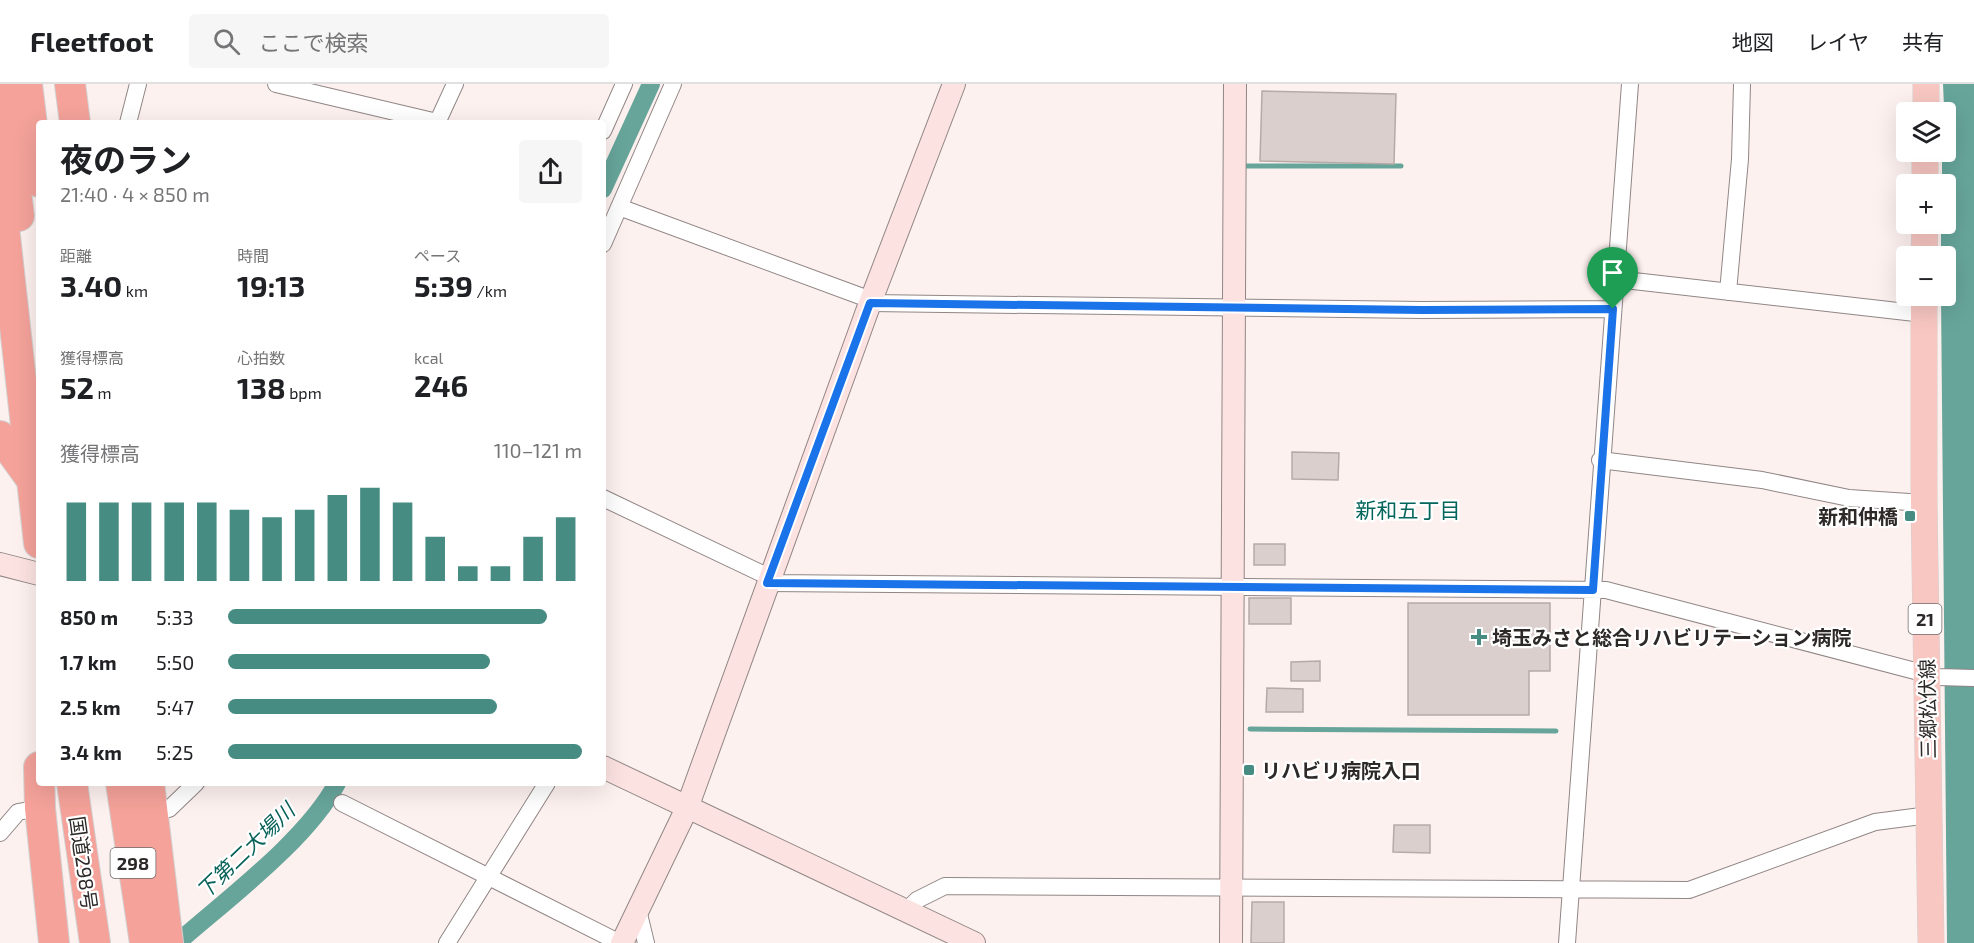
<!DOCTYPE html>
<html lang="ja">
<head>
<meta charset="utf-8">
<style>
	:root { --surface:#fff; --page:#f6f6f6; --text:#202124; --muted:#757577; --line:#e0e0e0; --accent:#478c83 }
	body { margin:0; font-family:"Exo 2","Noto Sans JP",sans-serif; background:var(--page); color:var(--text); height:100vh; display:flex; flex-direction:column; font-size:22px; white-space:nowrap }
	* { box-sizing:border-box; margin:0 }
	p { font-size:20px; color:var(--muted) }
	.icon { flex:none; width:33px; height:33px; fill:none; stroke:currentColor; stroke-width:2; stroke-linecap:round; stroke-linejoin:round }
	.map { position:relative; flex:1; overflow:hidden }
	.details { position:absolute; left:36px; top:36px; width:570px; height:666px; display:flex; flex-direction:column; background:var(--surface); border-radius:6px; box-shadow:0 6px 24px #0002 }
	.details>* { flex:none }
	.controls { position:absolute; left:1896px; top:18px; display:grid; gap:12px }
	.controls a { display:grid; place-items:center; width:60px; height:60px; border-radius:6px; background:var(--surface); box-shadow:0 6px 24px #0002; font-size:30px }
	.pin { position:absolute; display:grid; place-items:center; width:51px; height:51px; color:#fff; margin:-62px -26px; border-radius:50% 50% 50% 0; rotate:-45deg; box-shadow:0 0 6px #0007 }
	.pin .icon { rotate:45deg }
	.round { display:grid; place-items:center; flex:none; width:63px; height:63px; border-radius:6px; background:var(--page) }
	.headline { display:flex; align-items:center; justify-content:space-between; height:102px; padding:0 24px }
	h1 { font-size:33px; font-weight:700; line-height:45px }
	.figures { display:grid; grid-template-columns:repeat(3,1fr); gap:9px; height:102px; padding:6px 24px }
	.figures div { display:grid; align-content:center }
	.figures b { font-size:30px; font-weight:700 }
	.figures small { font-size:16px; font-weight:400 }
	.figures p { font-size:16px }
	.chart { height:168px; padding:12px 24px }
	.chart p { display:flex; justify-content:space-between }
	.chart svg { width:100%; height:108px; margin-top:6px; stroke:var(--accent); stroke-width:6 }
	ul { padding:0 24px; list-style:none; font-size:20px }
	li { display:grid; grid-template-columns:96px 72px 1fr; align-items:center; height:45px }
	li i { height:15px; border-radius:8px; background:var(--accent) }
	header { display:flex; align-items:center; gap:36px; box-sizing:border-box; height:84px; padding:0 30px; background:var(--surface); border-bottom:2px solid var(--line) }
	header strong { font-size:28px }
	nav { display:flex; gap:33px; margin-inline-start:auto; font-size:21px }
	.search { width:420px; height:54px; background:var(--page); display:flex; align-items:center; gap:15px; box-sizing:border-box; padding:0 21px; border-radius:6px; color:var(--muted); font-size:22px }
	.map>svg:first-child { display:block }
</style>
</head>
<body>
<header>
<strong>Fleetfoot</strong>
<div class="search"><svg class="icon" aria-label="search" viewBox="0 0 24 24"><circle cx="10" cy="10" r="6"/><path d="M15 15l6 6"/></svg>ここで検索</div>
<nav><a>地図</a><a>レイヤ</a><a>共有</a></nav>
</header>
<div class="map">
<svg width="1974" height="859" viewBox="0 0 1974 859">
	<rect width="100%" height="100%" fill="#fdf1ef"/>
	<path fill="#67a59b" d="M1943 0H1974V859H1947L1941 212H1946V172H1941V140H1946V100H1942V68H1946Z"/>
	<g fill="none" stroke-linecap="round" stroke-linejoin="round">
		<path stroke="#67a59b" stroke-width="5" d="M1241 82H1401
			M1250 645 1556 647"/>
		<path stroke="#67a59b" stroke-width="18" d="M603 105 651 0
			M177 859C226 816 308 755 337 699"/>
	</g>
	<path fill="#dacfcd" stroke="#b5aaa8" stroke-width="1.5" d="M1262 7 1396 10 1394 80 1260 77Z
		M1292 368 1339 369 1338 396 1292 395Z
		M1254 460H1285V481H1254Z
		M1249 514H1291V540H1249Z
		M1408 519H1550V587H1529V631H1408Z
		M1320 577V597H1291V578Z
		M1267 604 1303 605V628H1266Z
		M1394 741H1430V769L1393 768Z
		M1252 818H1284V859H1251Z"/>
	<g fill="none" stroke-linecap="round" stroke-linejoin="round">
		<g stroke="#908685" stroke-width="18">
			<path id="street" d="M276 0 437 38
				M128 39 138 0
				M437 39 455 0
				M603 47 624 0
				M619 123 871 216
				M603 160 673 0
				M1616 195 1924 230
				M1728 208 1740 75 1742 0
				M870 219 1422 226 1613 225
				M1600 376 1762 396 1849 414 1924 419
				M603 414 769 493
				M767 499 1606 506 1938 593 1974 594
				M342 719 620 859
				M153 728 169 725 196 699
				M0 749 18 728 40 724
				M638 826 646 859
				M906 827 917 816 945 802 1689 806 1875 738 1929 731
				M447 859 547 699
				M1567 859 1630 0"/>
		</g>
		<g stroke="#908685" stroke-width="24">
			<path id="secondary" d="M0 480 39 490
				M603 683 974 859
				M622 859 687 724 870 219 954 0
				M1231 859 1235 0"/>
		</g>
		<g stroke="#d1d0d0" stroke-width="27">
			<path id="primary" d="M1926 28V0
				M1925 100V68
				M1924 172 1925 140
				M1924 212V419L1931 859"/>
		</g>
		<g stroke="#d1d0d0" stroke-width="32">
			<path id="highway" d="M3 0 19 132
				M27 0 39 98
				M70 0 75 39
				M0 107 39 459
				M0 352 31 395
				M39 683 40 724 54 859
				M72 699 95 859
				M121 699 145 859
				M149 699 168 859"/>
		</g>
		<use href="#street" stroke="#fff" stroke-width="16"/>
		<use href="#secondary" stroke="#fce3e1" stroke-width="22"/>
		<use href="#primary" stroke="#f8c7c2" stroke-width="26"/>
		<use href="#highway" stroke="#f4a29a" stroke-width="30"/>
	</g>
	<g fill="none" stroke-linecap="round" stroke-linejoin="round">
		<g stroke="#fff" stroke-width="12">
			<path id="route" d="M870 219 1422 226 1613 225 1593 506 767 499Z"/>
		</g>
		<use href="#route" stroke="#1a73e8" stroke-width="8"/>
	</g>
	<g fill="#478c83" stroke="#fff" stroke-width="2">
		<rect x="1904" y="426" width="12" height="12" rx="3"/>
		<path d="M1476 544h6v6h6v6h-6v6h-6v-6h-6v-6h6z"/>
		<rect x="1243" y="680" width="12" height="12" rx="3"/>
	</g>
	<g text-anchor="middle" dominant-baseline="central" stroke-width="4.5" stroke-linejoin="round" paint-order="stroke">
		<g fill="#fff" stroke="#6d6969" stroke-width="1.5">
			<rect x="1908.5" y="520" width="33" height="30" rx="4.5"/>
			<rect x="110.5" y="764" width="45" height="30" rx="4.5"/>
		</g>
		<g font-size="18" font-weight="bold" fill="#2e2929">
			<text x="1925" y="535">21</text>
			<text x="133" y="779">298</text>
		</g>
		<g font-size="20" font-weight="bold" fill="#2e2929" stroke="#fff" text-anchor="start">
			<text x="1898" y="432" text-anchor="end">新和仲橋</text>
			<text x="1492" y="553">埼玉みさと総合リハビリテーション病院</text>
			<text x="1261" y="686">リハビリ病院入口</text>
		</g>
		<g font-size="20" fill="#2e2929" stroke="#fff">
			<text transform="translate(1927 625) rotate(-91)">三郷松伏線</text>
			<text transform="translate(84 779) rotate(82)">国道298号</text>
		</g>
		<g font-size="21" fill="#03655b" stroke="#fff">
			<text x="1408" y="425">新和五丁目</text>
		</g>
		<g font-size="21" font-style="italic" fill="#096259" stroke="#fff">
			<text transform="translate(245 766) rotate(-44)">下第二大場川</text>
		</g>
	</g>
</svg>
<div class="controls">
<a><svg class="icon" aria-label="layers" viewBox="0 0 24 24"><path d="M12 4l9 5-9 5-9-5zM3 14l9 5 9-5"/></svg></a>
<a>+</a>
<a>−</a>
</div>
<div class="pin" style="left:1613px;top:225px;background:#1e9e55"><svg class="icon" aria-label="arrive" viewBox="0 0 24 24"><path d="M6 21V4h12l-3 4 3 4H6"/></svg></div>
<section class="details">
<div class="headline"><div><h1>夜のラン</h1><p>21:40 · 4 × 850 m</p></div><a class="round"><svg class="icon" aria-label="share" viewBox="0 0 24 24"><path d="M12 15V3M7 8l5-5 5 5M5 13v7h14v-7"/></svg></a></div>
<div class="figures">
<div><p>距離</p><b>3.40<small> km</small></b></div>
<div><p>時間</p><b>19:13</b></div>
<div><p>ペース</p><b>5:39<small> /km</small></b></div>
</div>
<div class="figures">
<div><p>獲得標高</p><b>52<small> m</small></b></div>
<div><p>心拍数</p><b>138<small> bpm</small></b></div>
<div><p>kcal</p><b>246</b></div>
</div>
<div class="chart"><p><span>獲得標高</span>110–121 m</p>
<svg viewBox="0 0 160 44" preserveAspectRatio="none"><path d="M5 44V12M15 44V12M25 44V12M35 44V12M45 44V12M55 44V15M65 44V18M75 44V15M85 44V9M95 44V6M105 44V12M115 44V26M125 44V38M135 44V38M145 44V26M155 44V18"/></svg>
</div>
<ul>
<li><b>850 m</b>5:33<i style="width:90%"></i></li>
<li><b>1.7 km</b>5:50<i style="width:74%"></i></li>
<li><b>2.5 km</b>5:47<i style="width:76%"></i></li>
<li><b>3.4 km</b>5:25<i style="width:100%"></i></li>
</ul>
</section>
</div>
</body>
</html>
